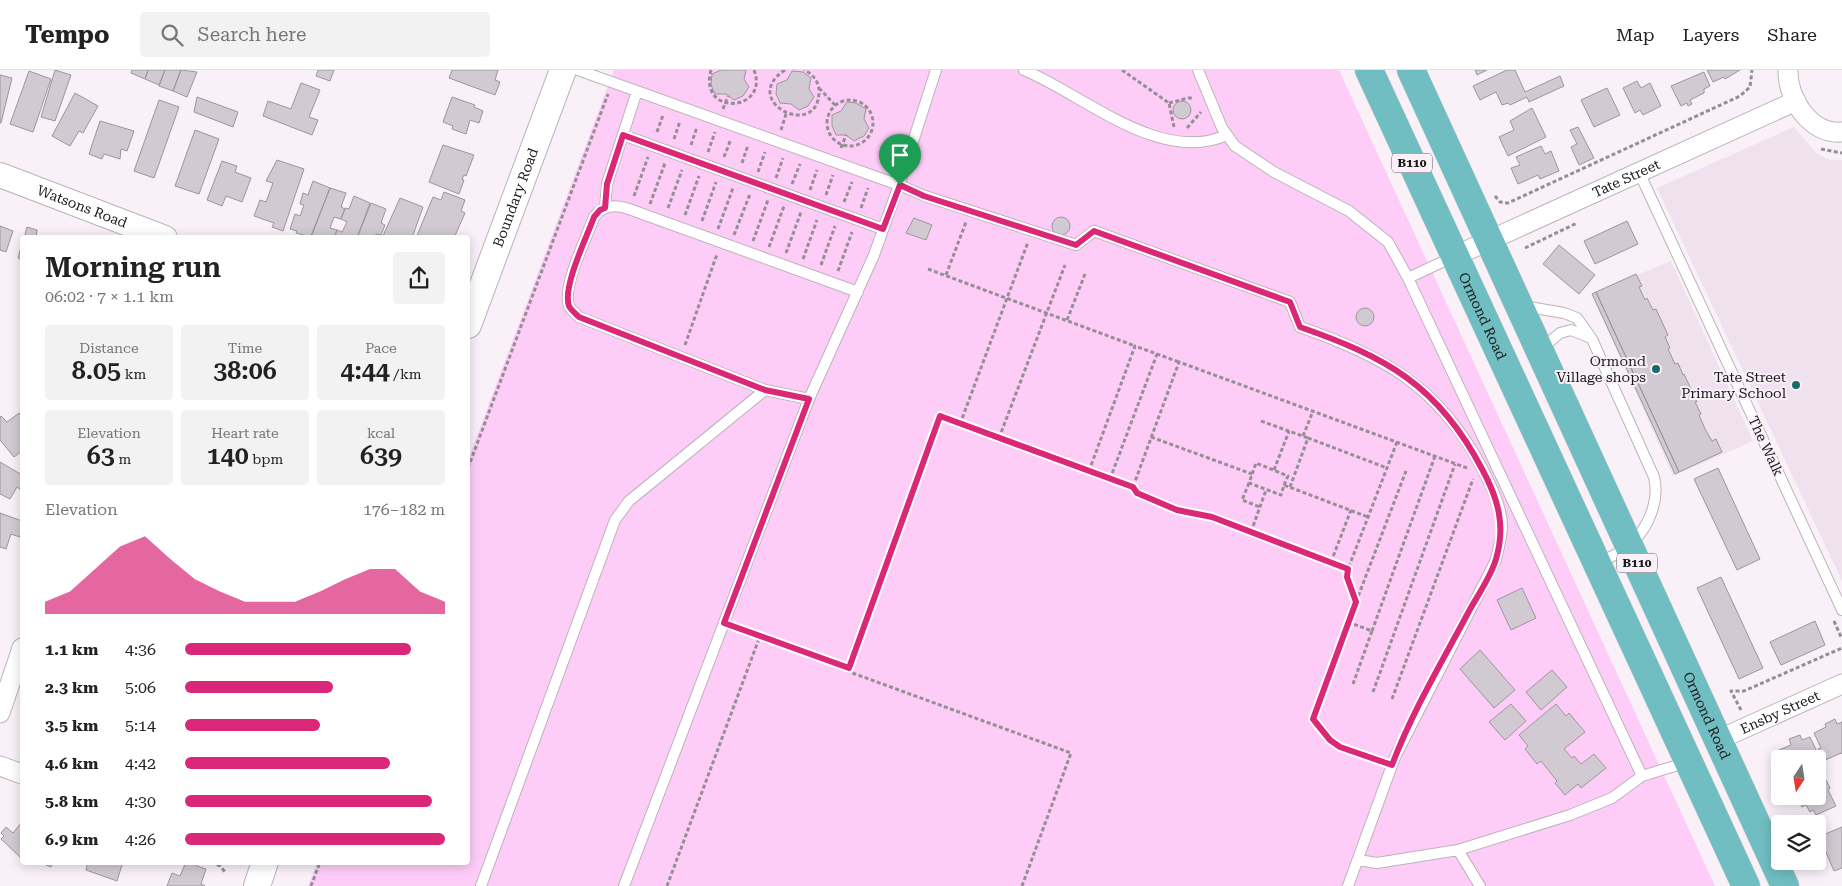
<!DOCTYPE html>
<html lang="en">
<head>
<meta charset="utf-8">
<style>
	:root { --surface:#fff; --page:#f2f2f2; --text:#222; --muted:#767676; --line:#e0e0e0; --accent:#db2777 }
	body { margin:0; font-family:"Roboto Serif",serif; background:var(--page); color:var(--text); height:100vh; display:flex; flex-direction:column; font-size:19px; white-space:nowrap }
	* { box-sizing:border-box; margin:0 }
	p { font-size:16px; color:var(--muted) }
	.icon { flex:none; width:28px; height:28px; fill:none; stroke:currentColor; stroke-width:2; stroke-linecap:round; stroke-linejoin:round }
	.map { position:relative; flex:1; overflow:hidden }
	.sheet { position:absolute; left:20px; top:165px; width:450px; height:630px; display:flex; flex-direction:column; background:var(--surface); border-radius:5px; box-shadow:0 2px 12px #0003 }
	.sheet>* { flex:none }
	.needle { width:32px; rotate:192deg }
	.fabs { position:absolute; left:1771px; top:680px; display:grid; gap:10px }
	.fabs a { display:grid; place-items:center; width:55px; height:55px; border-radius:5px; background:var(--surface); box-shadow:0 2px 12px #0003; font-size:25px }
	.pin { position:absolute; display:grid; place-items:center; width:42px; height:42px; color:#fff; margin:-51px -21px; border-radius:50% 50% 50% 0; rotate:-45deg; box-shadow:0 0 5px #0007 }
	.pin .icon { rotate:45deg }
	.round { display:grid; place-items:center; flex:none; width:52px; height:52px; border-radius:5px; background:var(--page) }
	.summary { display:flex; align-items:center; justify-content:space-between; height:85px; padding:0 25px }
	h1 { font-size:28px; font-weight:600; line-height:38px }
	.figures { display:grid; grid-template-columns:repeat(3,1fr); gap:8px; height:85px; padding:5px 25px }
	.figures div { display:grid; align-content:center; border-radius:5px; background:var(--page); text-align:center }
	.figures b { font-size:25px; font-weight:600 }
	.figures small { font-size:14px; font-weight:400 }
	.figures p { font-size:14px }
	.chart { height:140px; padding:10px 25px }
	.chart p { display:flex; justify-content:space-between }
	.chart svg { width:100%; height:90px; margin-top:5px; fill:var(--accent); opacity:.7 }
	ul { padding:0 25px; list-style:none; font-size:16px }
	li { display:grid; grid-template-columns:80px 60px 1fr; align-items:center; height:38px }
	li i { height:12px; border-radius:6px; background:var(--accent) }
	header { display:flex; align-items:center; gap:30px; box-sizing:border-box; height:70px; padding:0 25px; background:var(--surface); border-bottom:1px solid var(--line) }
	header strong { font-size:24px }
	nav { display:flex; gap:28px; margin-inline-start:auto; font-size:18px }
	.search { width:350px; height:45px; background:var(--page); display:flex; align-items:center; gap:12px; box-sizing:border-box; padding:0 18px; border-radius:5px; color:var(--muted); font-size:19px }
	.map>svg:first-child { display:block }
</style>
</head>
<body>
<header>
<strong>Tempo</strong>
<div class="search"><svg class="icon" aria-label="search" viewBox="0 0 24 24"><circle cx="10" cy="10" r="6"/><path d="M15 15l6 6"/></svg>Search here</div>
<nav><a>Map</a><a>Layers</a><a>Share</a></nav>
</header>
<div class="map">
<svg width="1842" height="816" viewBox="0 0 1842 816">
	<rect width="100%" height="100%" fill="#f9f0f8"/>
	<path fill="#f0e1ee" d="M1794 57 1817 84 1831 90H1842V511L1657 118Z
		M1671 191 1753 371 1673 406 1592 224Z"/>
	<path fill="#fdcdf8" d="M614 0H1339L1715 816H308L317 793 468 792V390Z"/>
	<path fill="#d2cad2" stroke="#9d959c" d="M55 0 71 5 55 51 41 47Z
		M132 0H148L145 9 131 3Z
		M148 0H165L159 15 145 9Z
		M165 0H181L173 21 159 16Z
		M181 0 197 2 187 27 173 21Z
		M318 0H334L330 11 316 6Z
		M452 0H498L495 10 500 12 495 25 449 8Z
		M721 0H746L744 9 749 17 743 26 734 30 726 24H715L711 15 712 4Z
		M1475 0H1487L1477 5Z
		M1507 0H1515L1525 22 1560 6 1564 16 1529 32 1527 27 1510 35 1508 33 1502 35 1496 22 1480 30 1473 16Z
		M1707 0H1740L1725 9 1724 7 1713 12Z
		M29 1 51 9 33 62 10 54Z
		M792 1 803 2 811 8 809 19 814 27 808 36 799 40 791 34 780 33 776 24 777 14 787 10Z
		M1704 2 1710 16 1704 19V23L1690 30 1692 34 1688 36 1687 33 1681 36 1671 16Z
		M0 5 12 8 1 53H0Z
		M1637 11 1641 18 1650 13 1661 36 1643 45 1640 40 1635 43 1623 18Z
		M301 13 320 20 309 47 318 50 312 65 263 46 268 31 291 39Z
		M1607 18 1620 45 1594 57 1581 30Z
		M75 23 98 36 83 63 79 61 70 76 52 66Z
		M197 27 238 42 233 57 194 42Z
		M452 27 475 35 474 37 483 41 479 53 470 50 466 64 452 59 453 56 443 52Z
		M159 30 179 37 154 108 134 101Z
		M1173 40a9 9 0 1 1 18 0a9 9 0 1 1-18 0Z
		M847 32 856 33 866 39 864 49 869 58 864 66 854 71 846 65H836L832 56V45L841 41Z
		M1532 38 1546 67 1508 86 1499 67 1514 60 1510 51Z
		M100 51 134 61 127 81 121 79 120 89 104 84 102 89 89 84Z
		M1578 57 1594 88 1579 95 1571 77 1577 74 1570 60Z
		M195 60 219 69 199 124 175 116Z
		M443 75 474 85 466 106 464 105 462 109 464 110 459 124 429 112Z
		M1541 76 1545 84 1551 81 1559 101 1540 109 1538 105 1518 114 1511 98 1520 95 1516 87Z
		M277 90 304 99 283 161 272 157 274 153 254 146 260 130 266 132 273 113 266 111Z
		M222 91 237 96 235 102 251 108 242 132 226 126 222 136 207 130Z
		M313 111 330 118 311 167 296 163 297 161 290 159 295 144 300 146 304 135 300 134 303 123 308 125Z
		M330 118 346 123 341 137 345 139 341 149 334 147 330 158 337 160 334 168 311 166Z
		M444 122 465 130 461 141 465 143 454 168H416L433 127 441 130Z
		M354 126 370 133 357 168H334L337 160 342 162 347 152 341 149 345 138 349 139Z
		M400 128 423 137 412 168H382Z
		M371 133 386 139 381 153 385 155 381 165 376 164 374 168H357Z
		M1052 156a9 9 0 1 1 18 0a9 9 0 1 1-18 0Z
		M914 148 932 155 926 170 906 163Z
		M1627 151 1638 174 1595 194 1584 171Z
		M0 156 13 161 6 182 0 180Z
		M27 157 37 160 36 167 38 168H24Z
		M22 173V190L18 188Z
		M1559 175 1595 205 1579 224 1543 194Z
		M1636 204 1642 216 1639 217 1645 230 1647 228 1653 240 1656 239 1668 265 1665 267 1670 278 1668 279 1675 294 1678 293 1683 305 1684 304 1697 332H1695L1701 344 1699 345 1705 359 1712 371 1716 369 1722 382 1679 402 1596 222Z
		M1596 222 1679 402 1675 404 1592 224Z
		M1356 247a9 9 0 1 1 18 0a9 9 0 1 1-18 0Z
		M19 343 22 347V381L14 387 0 370V347L1 346 7 352Z
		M0 392 22 405V418L21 420 17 417 10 429 0 424Z
		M1718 398 1760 489 1737 500 1694 409Z
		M0 443 22 451 20 467 11 464 6 479 0 477Z
		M1721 507 1763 598 1739 609 1697 518Z
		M1522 518 1536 548 1511 560 1497 530Z
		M1815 551 1825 575 1781 595 1770 572Z
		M1480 580 1515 620 1494 638 1460 599Z
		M1552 600 1567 617 1541 640 1526 622Z
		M1511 634 1526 651 1505 670 1489 652Z
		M1556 634 1566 646 1569 643 1585 662 1564 679 1572 688 1574 686 1581 694 1594 684 1606 698 1581 718 1578 714 1565 725 1555 713 1557 711 1541 691 1537 694 1525 679 1528 676 1519 665Z
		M1835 649 1837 654 1842 652V684L1841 683 1823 691 1818 679 1821 678 1814 663 1826 657 1825 654Z
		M1800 665 1802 670 1810 667 1818 684 1814 685 1816 689H1782L1779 680 1791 675 1789 669Z
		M1826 710 1830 718 1828 720 1836 736 1816 745 1813 740 1810 742 1806 735 1802 737 1797 726H1818V714Z
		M22 752V789L1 769 4 766 1 763 6 757 13 763Z
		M1842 757V798L1834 801 1822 773 1825 771 1823 765Z
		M39 792H53L51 797Z
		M88 792H123L117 811 86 800Z
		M186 792H198L197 796 206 799 201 814 205 816H167L172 803 180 806Z"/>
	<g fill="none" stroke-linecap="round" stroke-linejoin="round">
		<g stroke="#bcb3bb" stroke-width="12">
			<path id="service" d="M578 0 899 115 874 185 809 329
				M936 0 899 115 925 126 1076 175 1094 161 1290 232 1300 257C1383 286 1438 316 1481 396 1490 414 1502 436 1502 456 1502 467 1498 479 1496 490L1395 687 1348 816
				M1024 0C1084 25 1160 95 1227 65
				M1198 0 1222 58 1235 76 1274 102 1349 141 1388 172 1408 208 1455 186
				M623 65 883 159
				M1639 102 1842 540
				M605 138 607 114 637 21
				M1408 208 1642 706 1688 692
				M1523 236 1564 243 1577 248 1592 269 1654 407C1660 431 1648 459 1629 476 1621 483 1608 488 1598 493
				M1541 279 1560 263 1571 260 1591 268
				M765 320 579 247C576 244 571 240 569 236 562 216 587 167 594 147 603 135 615 134 629 139L858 222
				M1458 780 1480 816
				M1358 790 1377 793 1458 780 1570 745 1612 728 1642 706
				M481 816 615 450 629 431 765 320 809 329 624 816"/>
		</g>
		<g stroke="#bcb3bb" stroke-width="21">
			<g id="minor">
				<path d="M1788 0C1787 28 1810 65 1842 62"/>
				<path id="s1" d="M1455 186 1796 31"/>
				<path d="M0 643 22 578"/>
				<path id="s2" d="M1718 670 1842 614"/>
				<path d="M0 696 22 704"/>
			</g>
		</g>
		<g stroke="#bcb3bb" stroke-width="26">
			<g id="tertiary">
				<path id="s3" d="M0 105 165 168"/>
			</g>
		</g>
		<g stroke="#bcb3bb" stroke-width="28">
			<g id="secondary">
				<path id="s4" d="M468 255 563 0"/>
				<path d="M257 816 265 792"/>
			</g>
		</g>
		<g stroke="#d2d1d2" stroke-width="29">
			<g id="trunk">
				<path id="s5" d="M1369 0 1746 816"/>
				<path id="s6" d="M1411 0 1785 816"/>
			</g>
		</g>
		<path stroke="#958f95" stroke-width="3" stroke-dasharray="4 2.5" stroke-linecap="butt" d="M711 0C698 47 770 42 754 0
			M785 0C737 31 819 72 819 21 819 12 813 4 804 0
			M1122 0 1169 33 1174 57
			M819 18 835 35
			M827 53a23 23 0 1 1 46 0a23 23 0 1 1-46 0Z
			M1169 33 1188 28H1194
			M723 39 728 26
			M1187 58 1201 42
			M781 60 786 44
			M657 62 663 45
			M674 69 680 51
			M691 75 697 57
			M841 78 846 65
			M1821 79 1842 83
			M708 82 715 62
			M724 87 731 69
			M742 93 748 75
			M758 102 765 82
			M776 108 783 88
			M792 114 800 94
			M810 120 817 100
			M826 125 833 105
			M634 126 648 87
			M1495 126 1500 132 1508 133 1740 26 1750 17 1752 0
			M844 132 852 112
			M650 134 665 93
			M668 138 682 100
			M861 138 868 118
			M685 145 699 106
			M702 151 716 112
			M718 159 733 118
			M734 165 750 124
			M753 171 768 130
			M769 177 784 136
			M1525 178 1577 153
			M786 183 801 142
			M803 189 817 150
			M821 195 835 156
			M928 199 1135 276
			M838 201 852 162
			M946 205 966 152
			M1067 250 1085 204
			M685 275 717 184
			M1261 351 1308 368
			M960 354 1028 172
			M1303 366 1313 341
			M1151 367 1252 404
			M999 368 1065 195
			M468 398 608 24
			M1274 400 1289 361
			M1089 401 1135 276 1179 292
			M1110 409 1157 284
			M1249 413 1242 430 1260 437
			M1284 415 1288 406 1256 393 1249 413 1281 425 1284 415 1368 447
			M1133 417 1137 423 1177 440 1212 447 1348 499 1397 372
			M1290 417 1308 368 1387 398
			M1251 462 1266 420
			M1331 492 1351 440
			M1348 499 1347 507 1356 532 1313 649C1337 679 1344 678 1380 690
			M1356 532 1406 401
			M1834 551 1842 569
			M1348 552 1372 561 1353 614
			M736 558 849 598
			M1372 561 1435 386
			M1373 622 1455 394
			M1392 629 1473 409
			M1741 640 1731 621H1744L1842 578
			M211 792 220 796 226 803
			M311 816 320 792
			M667 816 760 566
			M1022 816 1071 683 847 601 940 346 1133 417 1179 292 1467 398"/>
		<use href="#service" stroke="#fff" stroke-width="10"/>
		<use href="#minor" stroke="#fff" stroke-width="19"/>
		<use href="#tertiary" stroke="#fff" stroke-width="24"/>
		<use href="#secondary" stroke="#fff" stroke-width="26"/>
		<use href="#trunk" stroke="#70bec2" stroke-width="28"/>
	</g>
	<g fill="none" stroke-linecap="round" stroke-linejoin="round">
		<g stroke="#fff" stroke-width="10">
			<path id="route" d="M623 65 883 159 900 115 924 126 1076 175 1094 161 1290 232 1300 257C1386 287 1438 315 1482 399 1498 428 1506 456 1496 489 1491 507 1477 526 1468 543 1442 592 1412 642 1392 695L1340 677 1330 670 1313 649 1356 532 1347 507 1348 499 1212 447 1177 440 1137 423 1133 417 940 346 849 598 724 553 809 329 765 320 579 247C576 244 571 240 569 236 562 217 587 167 594 147L600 140 605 138 607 114Z"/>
		</g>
		<use href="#route" stroke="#db2777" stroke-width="6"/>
	</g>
	<g fill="#1b696c" stroke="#f9f0f8" stroke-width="2">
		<circle cx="1656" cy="299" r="5"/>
		<circle cx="1796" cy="315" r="5"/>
	</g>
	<g text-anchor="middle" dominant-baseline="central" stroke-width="4" stroke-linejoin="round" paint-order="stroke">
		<g fill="#f9f0f8" stroke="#5e5a5e" stroke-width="1">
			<rect x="1392" y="83.5" width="40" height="19" rx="4"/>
			<rect x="1617" y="483.5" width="40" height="19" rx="4"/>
		</g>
		<g font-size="12" font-weight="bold" fill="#1c191c">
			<text x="1412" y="93">B110</text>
			<text x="1637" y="493">B110</text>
		</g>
		<g font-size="14" fill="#1c191c" stroke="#f9f0f8">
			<text stroke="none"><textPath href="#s1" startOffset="188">Tate Street</textPath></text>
			<text stroke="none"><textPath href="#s4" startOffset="136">Boundary Road</textPath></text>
			<text stroke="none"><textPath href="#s3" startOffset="88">Watsons Road</textPath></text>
			<text stroke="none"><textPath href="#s5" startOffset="271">Ormond Road</textPath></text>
			<text transform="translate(1766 376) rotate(65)">The Walk</text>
			<text stroke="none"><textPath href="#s2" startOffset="68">Ensby Street</textPath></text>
			<text stroke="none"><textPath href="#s6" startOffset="710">Ormond Road</textPath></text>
		</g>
		<g font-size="14" fill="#1c191c" stroke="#f9f0f8" text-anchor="end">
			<text x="1646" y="291">Ormond<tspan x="1646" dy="16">Village shops</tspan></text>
			<text x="1786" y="307">Tate Street<tspan x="1786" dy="16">Primary School</tspan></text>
		</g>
	</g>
</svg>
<div class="fabs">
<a><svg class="needle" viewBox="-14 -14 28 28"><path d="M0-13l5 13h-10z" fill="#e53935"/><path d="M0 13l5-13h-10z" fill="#767676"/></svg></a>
<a><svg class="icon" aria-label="layers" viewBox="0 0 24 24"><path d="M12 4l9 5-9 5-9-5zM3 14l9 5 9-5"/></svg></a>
</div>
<div class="pin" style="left:900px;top:115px;background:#1e9e55"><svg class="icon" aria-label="arrive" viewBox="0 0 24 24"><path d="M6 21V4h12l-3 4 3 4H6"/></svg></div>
<section class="sheet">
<div class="summary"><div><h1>Morning run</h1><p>06:02 · 7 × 1.1 km</p></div><a class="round"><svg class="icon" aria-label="share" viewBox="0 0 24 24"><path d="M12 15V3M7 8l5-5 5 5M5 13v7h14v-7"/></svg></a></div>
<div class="figures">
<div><p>Distance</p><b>8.05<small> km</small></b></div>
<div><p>Time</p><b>38:06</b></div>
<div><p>Pace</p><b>4:44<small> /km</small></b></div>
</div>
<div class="figures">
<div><p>Elevation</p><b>63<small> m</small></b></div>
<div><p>Heart rate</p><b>140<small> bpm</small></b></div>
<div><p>kcal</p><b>639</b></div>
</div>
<div class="chart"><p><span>Elevation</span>176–182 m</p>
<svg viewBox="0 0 160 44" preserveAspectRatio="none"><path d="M0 44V38L10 33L20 22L30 11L40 6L50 17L60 27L70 33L80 38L90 38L100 38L110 33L120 27L130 22L140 22L150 33L160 38V44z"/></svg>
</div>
<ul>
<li><b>1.1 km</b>4:36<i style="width:87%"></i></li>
<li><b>2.3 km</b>5:06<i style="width:57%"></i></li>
<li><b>3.5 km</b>5:14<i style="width:52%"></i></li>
<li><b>4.6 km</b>4:42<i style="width:79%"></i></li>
<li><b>5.8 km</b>4:30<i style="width:95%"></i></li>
<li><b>6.9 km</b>4:26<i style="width:100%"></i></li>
</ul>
</section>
</div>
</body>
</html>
